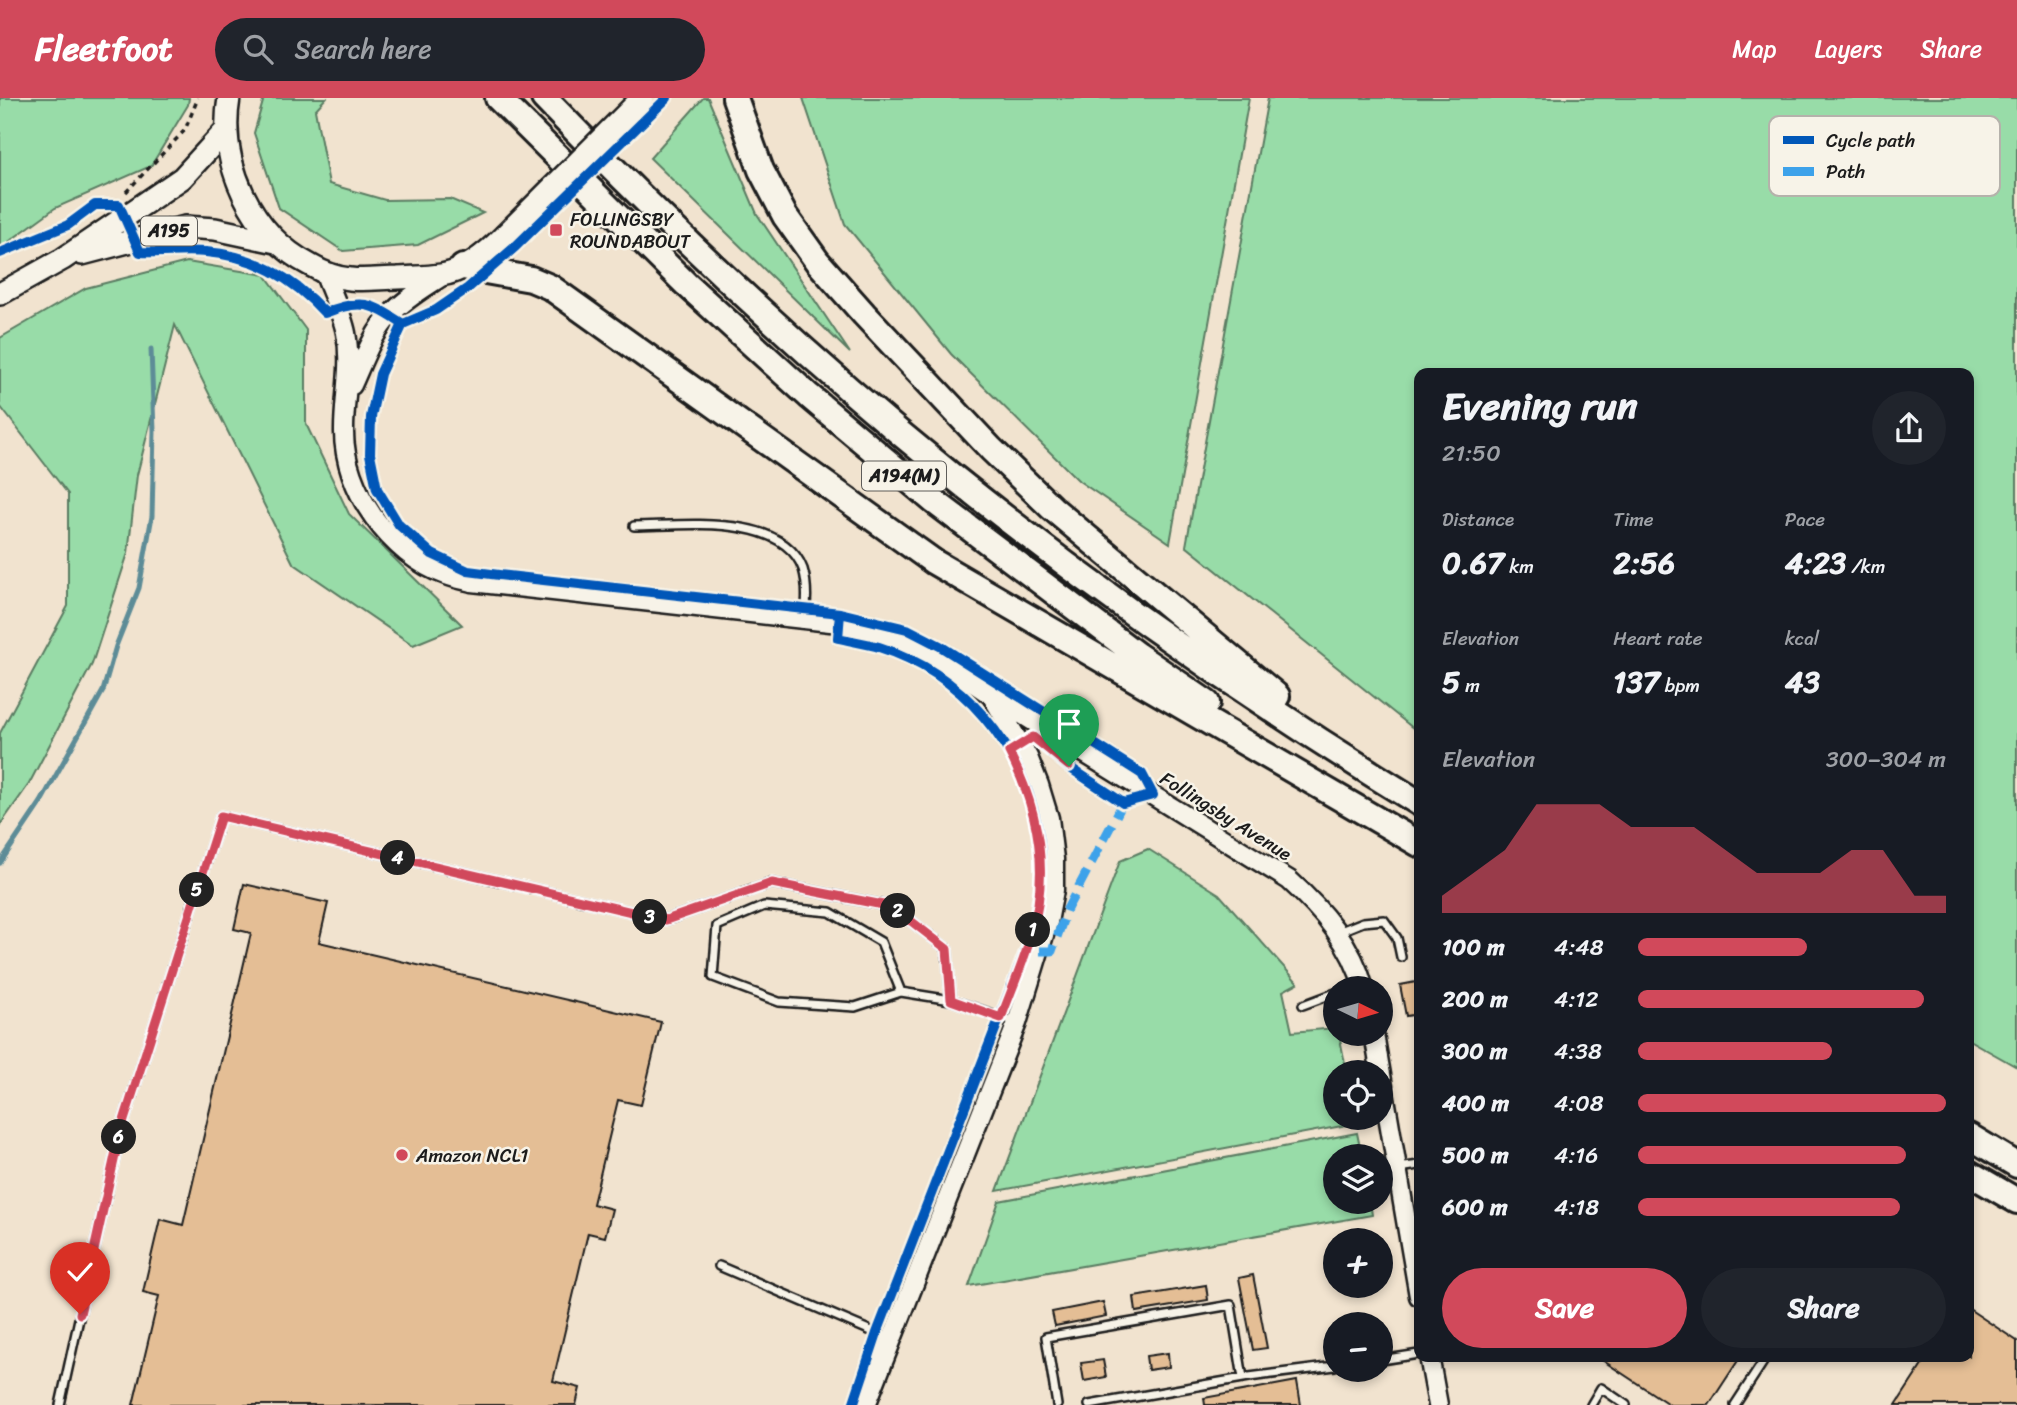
<!DOCTYPE html>
<html lang="en">
<head>
<meta charset="utf-8">
<style>
	:root { --surface:#171b24; --page:#20242c; --text:#f1f3f6; --muted:#9ea1a6; --accent:#d1495b }
	body { margin:0; font-family:Sriracha,sans-serif; background:var(--page); color:var(--text); height:100vh; display:flex; flex-direction:column; font-size:26px; white-space:nowrap }
	* { box-sizing:border-box; margin:0 }
	p { font-size:23px; color:var(--muted) }
	.icon { flex:none; width:38px; height:38px; fill:none; stroke:currentColor; stroke-width:2; stroke-linecap:round; stroke-linejoin:round }
	.map { position:relative; flex:1; overflow:hidden }
	.drawer { position:absolute; left:1414px; top:270px; width:560px; height:994px; display:flex; flex-direction:column; background:var(--surface); border-radius:14px; box-shadow:0 4px 10px #0003 }
	.drawer>* { flex:none }
	.needle { width:46px; rotate:95deg }
	.fabs { position:absolute; left:1323px; top:878px; display:grid; gap:14px }
	.fabs a { display:grid; place-items:center; width:70px; height:70px; border-radius:50%; background:var(--surface); box-shadow:0 4px 10px #0003; font-size:35px }
	.pin { position:absolute; display:grid; place-items:center; width:60px; height:60px; color:#fff; margin:-72px -30px; border-radius:50% 50% 50% 0; rotate:-45deg; box-shadow:0 0 7px #0007 }
	.pin .icon { rotate:45deg }
	.km { position:absolute; width:35px; height:35px; margin:-18px; border-radius:50%; background:#222; color:#fff; font-size:19px; line-height:35px; text-align:center }
	.round { display:grid; place-items:center; flex:none; width:74px; height:74px; border-radius:37px; background:var(--page) }
	.summary { display:flex; align-items:center; justify-content:space-between; height:119px; padding:0 28px }
	h1 { font-size:38px; font-weight:800; line-height:52px }
	.figures { display:grid; grid-template-columns:repeat(3,1fr); gap:10px; height:119px; padding:7px 28px }
	.figures div { display:grid; align-content:center }
	.figures b { font-size:30px; font-weight:800 }
	.figures small { font-size:19px; font-weight:400 }
	.figures p { font-size:19px }
	.chart { height:196px; padding:14px 28px }
	.chart p { display:flex; justify-content:space-between }
	.chart svg { width:100%; height:126px; margin-top:7px; fill:var(--accent); opacity:.7 }
	.cta { display:flex; gap:14px; margin-top:auto; padding:14px 28px }
	.cta a { flex:1; height:80px; border-radius:42px; background:var(--accent); color:#fff; font-size:28px; font-weight:800; line-height:80px; text-align:center }
	.cta a+a { background:var(--page); color:var(--text) }
	ul { padding:0 28px; list-style:none; font-size:23px }
	li { display:grid; grid-template-columns:112px 84px 1fr; align-items:center; height:52px }
	li i { height:18px; border-radius:9px; background:var(--accent) }
	header { display:flex; align-items:center; gap:42px; box-sizing:border-box; height:98px; padding:0 35px; background:var(--accent); color:#fff }
	header strong { font-size:33px }
	nav { display:flex; gap:38px; margin-inline-start:auto; font-size:24px }
	.search { width:490px; height:63px; background:var(--page); display:flex; align-items:center; gap:18px; box-sizing:border-box; padding:0 24px; border-radius:38px; color:var(--muted); font-size:26px }
	.map>svg:first-child { display:block }
</style>
</head>
<body>
<header>
<strong>Fleetfoot</strong>
<div class="search"><svg class="icon" aria-label="search" viewBox="0 0 24 24"><circle cx="10" cy="10" r="6"/><path d="M15 15l6 6"/></svg>Search here</div>
<nav><a>Map</a><a>Layers</a><a>Share</a></nav>
</header>
<div class="map">
<svg width="2017" height="1307" viewBox="0 0 2017 1307">
	<rect width="100%" height="100%" fill="#f1e3cf"/>
	<filter id="ink" filterUnits="userSpaceOnUse"><feTurbulence type="fractalNoise" baseFrequency=".0143" numOctaves="2"/><feDisplacementMap in="SourceGraphic" scale="14" xChannelSelector="R" yChannelSelector="G"/><feConvolveMatrix kernelMatrix="1 2 1 2 8 2 1 2 1" color-interpolation-filters="sRGB"/></filter>
	<g filter="url(#ink)">
		<path fill="#98dca8" stroke="#5a7c62" stroke-width="2" d="M0 0H189L188 7 151 68 55 110 0 150Z
			M264 0H326L315 12 329 86 385 102 450 101 483 115 418 147 343 153 279 110 254 35Z
			M703 0H708L757 116 850 255 650 60Z
			M803 0H1249L1170 445 1079 383 951 256 845 126Z
			M1268 0H2017V969L1969 942V275H1419V635L1186 448Z
			M187 164 265 177 306 232V326L349 416 462 527 413 547 293 465 175 227 137 377 128 455 92 566 29 686 0 727V635L68 508V396L0 308V240L86 190Z
			M1148 751 1219 796 1298 885 1283 893 1292 934 1335 930V936H1339L1347 975H1335V1020H1357L1358 1025 997 1093 1120 763Z
			M1357 1035 1362 1059H1335V1104H1370L1372 1117 969 1188 999 1103Z"/>
		<g fill="none" stroke-linecap="round" stroke-linejoin="round">
			<path stroke="#5d8c97" stroke-width="5" d="M0 765 41 704 103 593 116 548 139 490 152 418 154 333 151 251"/>
		</g>
		<path fill="#e4be95" stroke="#1c1c1c" stroke-width="2" d="M244 786 328 805 319 844 661 924 641 1007 618 1002 593 1106 612 1111 605 1139 588 1135 553 1283 580 1290 576 1307H133L159 1198 143 1194 160 1121 183 1127 251 835 234 831Z
			M1416 884 1419 916 1406 918 1400 887Z
			M1253 1177 1267 1250 1253 1252 1239 1180Z
			M1206 1187 1208 1202 1136 1214 1134 1199Z
			M1103 1204 1106 1218 1055 1228 1052 1214Z
			M1969 1211 2017 1243V1307H1896L1928 1258H1969Z
			M1168 1255 1169 1269 1148 1272 1146 1258Z
			M1596 1258H1741L1709 1307H1670Z
			M1103 1262 1106 1279 1084 1283 1081 1265Z
			M1297 1283 1301 1307H1205L1204 1300Z"/>
		<g fill="none" stroke-linecap="round" stroke-linejoin="round">
			<g stroke="#1c1c1c" stroke-width="12">
				<path id="service" d="M634 428C682 428 782 414 803 471 808 487 807 504 805 520
					M1338 834 1363 824 1384 822 1397 840 1401 859
					M1345 891 1362 884
					M901 894 881 844 830 814 764 808 717 828 713 879 779 904 855 909 901 894 951 902 1016 924
					M1303 907 1335 895
					M1399 1070 1419 1067
					M719 1168 890 1241
					M1381 1262 1419 1256
					M60 1307 120 1035 221 718 666 822 772 785 893 809 947 851 951 902
					M1057 1307 1046 1239 1231 1207 1243 1280
					M1089 1307 1249 1279 1335 1268
					M1591 1307 1601 1290 1626 1307
					M1735 1307 1767 1258"/>
			</g>
			<g stroke="#1c1c1c" stroke-width="23">
				<path id="tertiary" d="M324 174C331 194 342 215 346 235 352 267 344 299 344 332 343 391 390 457 446 477 454 480 464 482 472 484L839 525 899 540 926 553 991 597 1028 659 1039 687 1049 720 1054 761V792L1048 824 1017 925 866 1307
					M352 287C363 263 372 236 391 216 406 200 426 189 444 177
					M994 599 1289 782C1322 812 1352 846 1364 891
					M1374 936 1419 1198
					M1429 1258 1438 1307"/>
			</g>
			<g stroke="#1c1c1c" stroke-width="26">
				<path id="primary" d="M229 0C218 65 251 136 310 167 322 174 336 180 350 181 366 183 383 180 398 180 412 179 427 179 441 177 464 174 488 154 504 138
					M82 156 185 129 215 131 276 144
					M0 196 63 161 182 80 226 32"/>
			</g>
			<g stroke="#1c1c1c" stroke-width="30">
				<path id="motorway" d="M498 0 686 186 809 298 935 404 1137 557 1207 605
					M544 0C672 133 808 261 951 377 1099 496 1257 606 1419 705
					M735 0 761 72 785 118 817 163 864 216 991 351 1052 410 1277 598
					M463 169 531 181 550 189 934 464 1419 746
					M1969 1038 2017 1067
					M1969 1075 2017 1103"/>
			</g>
			<path stroke="#1c1c1c" stroke-width="3.5" stroke-dasharray="5 5" stroke-linecap="butt" d="M126 94 185 32 198 0"/>
			<use href="#service" stroke="#f7f3e8" stroke-width="7"/>
			<use href="#tertiary" stroke="#f7f3e8" stroke-width="18"/>
			<use href="#primary" stroke="#f7f3e8" stroke-width="21"/>
			<use href="#motorway" stroke="#f7f3e8" stroke-width="24"/>
			<g stroke="#1c1c1c" stroke-width="26" stroke-linecap="butt">
				<path id="primary-bridge" d="M504 138 642 0"/>
			</g>
			<use href="#primary-bridge" stroke="#f7f3e8" stroke-width="21"/>
			<path stroke="#3da2ea" stroke-width="9" stroke-dasharray="18 9" stroke-linecap="butt" d="M1040 853H1052L1067 811 1123 705"/>
			<g stroke="#f7f3e8" stroke-width="15">
				<path id="cycleway" d="M667 0 515 149 468 190 436 212 403 226 380 276 371 319 370 356 377 391 399 427 432 456 468 473 499 477 840 515 907 531 940 548 1142 676 1153 697 1123 705 1069 669 1033 639 1009 654
					M0 155 68 127 95 107H119L140 154C162 155 185 152 206 154 255 158 292 179 325 215 361 200 371 205 403 226
					M840 515 838 540C851 543 866 545 879 549 962 575 1023 648 1038 733 1045 769 1039 805 1031 839L877 1235 853 1307"/>
			</g>
			<use href="#cycleway" stroke="#0057b8" stroke-width="10"/>
		</g>
	</g>
	<g fill="none" stroke-linecap="round" stroke-linejoin="round" filter="url(#ink)">
		<g stroke="#fff" stroke-width="14">
			<path id="route" d="M80 1216 120 1035 221 718 666 822 772 785 893 809 947 851 951 902 1001 920C1011 893 1023 866 1031 838 1050 774 1039 712 1009 654L1033 639 1069 668"/>
		</g>
		<use href="#route" stroke="#d1495b" stroke-width="9"/>
	</g>
	<g fill="#d1495b" stroke="#f7f3e8" stroke-width="2.5">
		<rect x="549" y="125" width="14" height="14" rx="3.5"/>
		<circle cx="402" cy="1057" r="7"/>
	</g>
	<g text-anchor="middle" dominant-baseline="central" stroke-width="5" stroke-linejoin="round" paint-order="stroke">
		<g fill="#f7f3e8" stroke="#5e5c59" stroke-width="2">
			<rect x="141" y="118.5" width="56" height="29" rx="5"/>
			<rect x="862" y="363.5" width="84" height="29" rx="5"/>
		</g>
		<g font-size="18" font-weight="bold" fill="#1c1c1c">
			<text x="169" y="133">A195</text>
			<text x="904" y="378">A194(M)</text>
		</g>
		<g font-size="19" fill="#1c1c1c" stroke="#f7f3e8" text-anchor="start">
			<text x="570" y="121">FOLLINGSBY<tspan x="570" dy="22">ROUNDABOUT</tspan></text>
			<text x="416" y="1057">Amazon NCL1</text>
		</g>
		<g font-size="19" fill="#1c1c1c" stroke="#f7f3e8">
			<text transform="translate(1226 718) rotate(32)">Follingsby Avenue</text>
		</g>
	</g>
	<rect x="1769" y="18" width="231" height="80" rx="10" fill="#f7f3e8" stroke="#b5b2ab" stroke-width="2"/>
	<rect x="1783" y="38" width="31" height="8" fill="#0057b8"/>
	<rect x="1783" y="69" width="31" height="9" fill="#3da2ea"/>
	<g font-size="19" fill="#1c1c1c">
		<text x="1826" y="49">Cycle path</text>
		<text x="1826" y="80">Path</text>
	</g>
</svg>
<div class="fabs">
<a><svg class="needle" viewBox="-14 -14 28 28"><path d="M0-13l5 13h-10z" fill="#e53935"/><path d="M0 13l5-13h-10z" fill="#9ea1a6"/></svg></a>
<a><svg class="icon" aria-label="locate" viewBox="0 0 24 24"><circle cx="12" cy="12" r="6"/><path d="M12 2v4M12 18v4M2 12h4M18 12h4"/></svg></a>
<a><svg class="icon" aria-label="layers" viewBox="0 0 24 24"><path d="M12 4l9 5-9 5-9-5zM3 14l9 5 9-5"/></svg></a>
<a>+</a>
<a>−</a>
</div>
<div class="pin" style="left:1069px;top:668px;background:#1e9e55"><svg class="icon" aria-label="arrive" viewBox="0 0 24 24"><path d="M6 21V4h12l-3 4 3 4H6"/></svg></div>
<div class="pin" style="left:80px;top:1216px;background:#d93025"><svg class="icon" aria-label="check" viewBox="0 0 24 24"><path d="M5 12l5 5 9-10"/></svg></div>
<b class="km" style="left:1033px;top:832px">1</b>
<b class="km" style="left:898px;top:813px">2</b>
<b class="km" style="left:650px;top:819px">3</b>
<b class="km" style="left:398px;top:760px">4</b>
<b class="km" style="left:197px;top:792px">5</b>
<b class="km" style="left:119px;top:1039px">6</b>
<section class="drawer">
<div class="summary"><div><h1>Evening run</h1><p>21:50</p></div><a class="round"><svg class="icon" aria-label="share" viewBox="0 0 24 24"><path d="M12 15V3M7 8l5-5 5 5M5 13v7h14v-7"/></svg></a></div>
<div class="figures">
<div><p>Distance</p><b>0.67<small> km</small></b></div>
<div><p>Time</p><b>2:56</b></div>
<div><p>Pace</p><b>4:23<small> /km</small></b></div>
</div>
<div class="figures">
<div><p>Elevation</p><b>5<small> m</small></b></div>
<div><p>Heart rate</p><b>137<small> bpm</small></b></div>
<div><p>kcal</p><b>43</b></div>
</div>
<div class="chart"><p><span>Elevation</span>300–304 m</p>
<svg viewBox="0 0 160 44" preserveAspectRatio="none"><path d="M0 44V38L10 30L20 22L30 6L40 6L50 6L60 14L70 14L80 14L90 22L100 30L110 30L120 30L130 22L140 22L150 38L160 38V44z"/></svg>
</div>
<ul>
<li><b>100 m</b>4:48<i style="width:55%"></i></li>
<li><b>200 m</b>4:12<i style="width:93%"></i></li>
<li><b>300 m</b>4:38<i style="width:63%"></i></li>
<li><b>400 m</b>4:08<i style="width:100%"></i></li>
<li><b>500 m</b>4:16<i style="width:87%"></i></li>
<li><b>600 m</b>4:18<i style="width:85%"></i></li>
</ul>
<div class="cta"><a>Save</a><a>Share</a></div>
</section>
</div>
</body>
</html>
